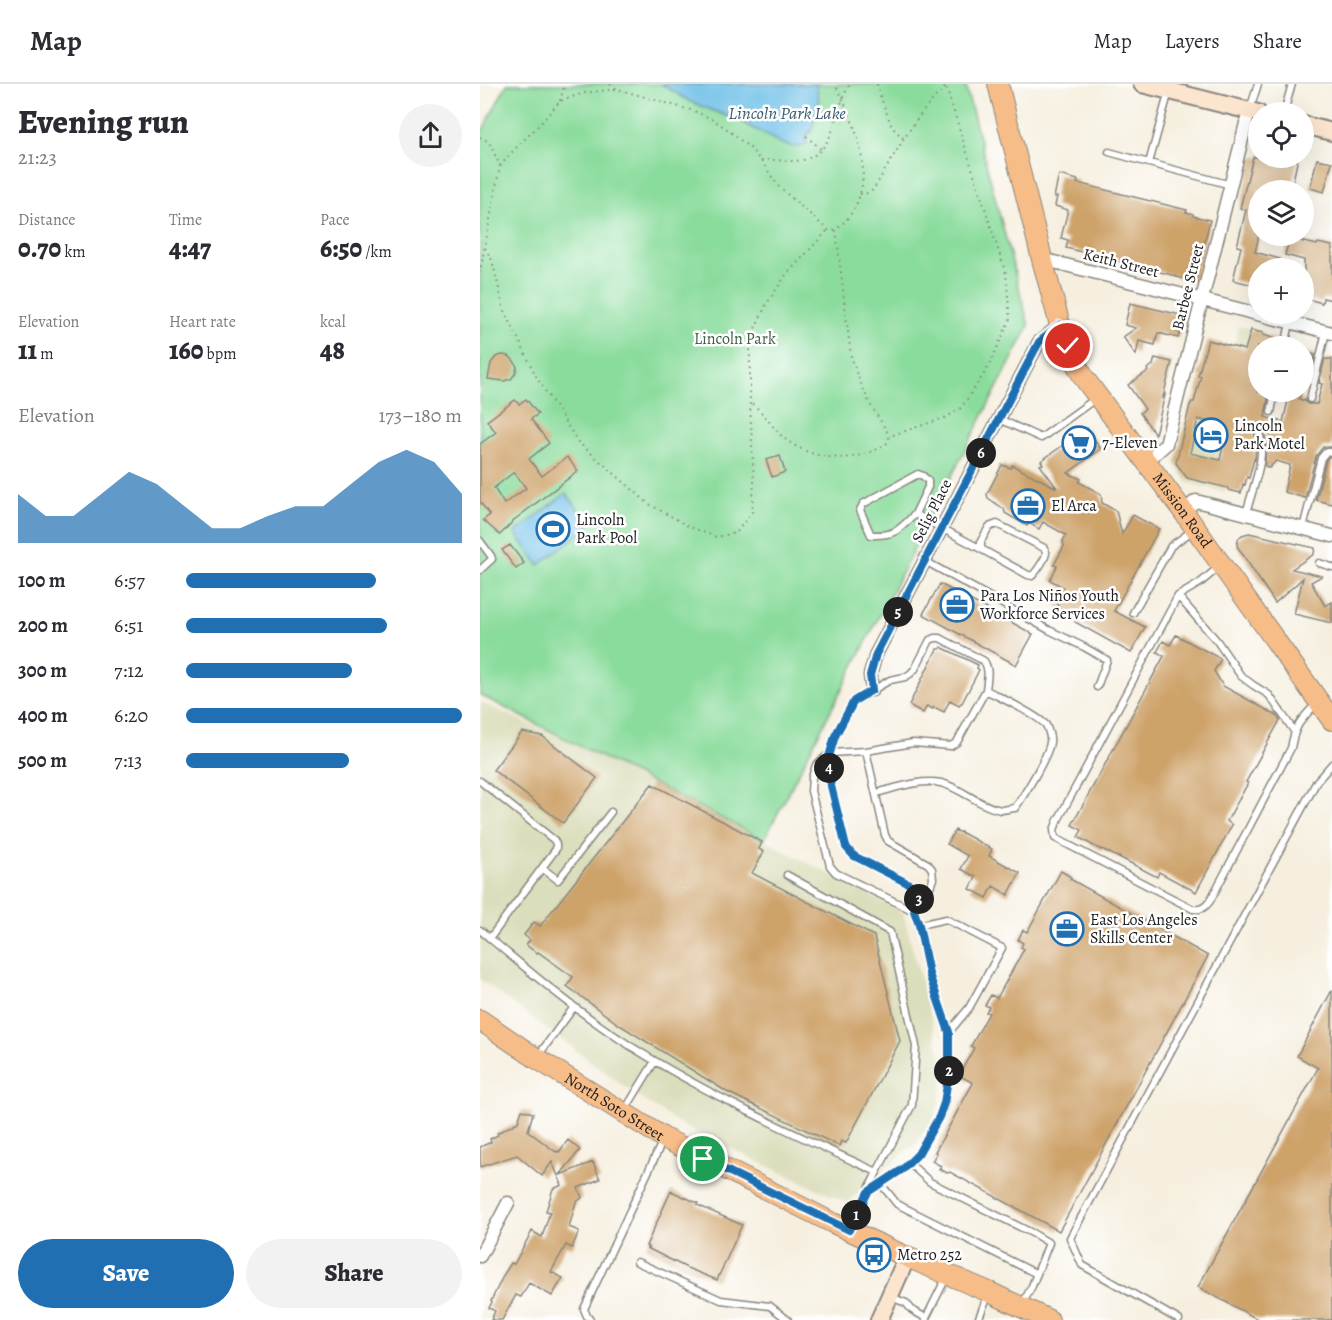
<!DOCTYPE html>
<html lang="en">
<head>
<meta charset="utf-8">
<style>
	:root { --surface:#fff; --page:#f2f2f3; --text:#2b2b33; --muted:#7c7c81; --line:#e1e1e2; --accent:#1f6fb2 }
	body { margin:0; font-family:Alegreya,serif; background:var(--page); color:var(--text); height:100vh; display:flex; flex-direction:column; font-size:22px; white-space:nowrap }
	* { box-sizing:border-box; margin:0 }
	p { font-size:20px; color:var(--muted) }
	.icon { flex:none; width:33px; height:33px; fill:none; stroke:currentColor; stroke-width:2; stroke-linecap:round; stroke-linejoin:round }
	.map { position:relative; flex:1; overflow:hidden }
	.details { display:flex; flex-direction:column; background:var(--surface); width:480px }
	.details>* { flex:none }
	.tools { position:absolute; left:768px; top:18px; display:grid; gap:12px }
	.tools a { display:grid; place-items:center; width:66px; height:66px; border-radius:50%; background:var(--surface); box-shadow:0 6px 24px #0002; font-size:30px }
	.pin { position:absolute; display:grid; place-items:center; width:51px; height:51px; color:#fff; margin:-26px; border:3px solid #fff; border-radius:50%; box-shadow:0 2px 6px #0007 }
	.km { position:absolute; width:30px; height:30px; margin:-15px; border-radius:50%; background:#222; color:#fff; font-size:16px; line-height:30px; text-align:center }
	.round { display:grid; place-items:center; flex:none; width:63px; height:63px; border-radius:32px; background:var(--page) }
	.headline { display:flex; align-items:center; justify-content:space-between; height:102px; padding:0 18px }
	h1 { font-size:33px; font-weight:800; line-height:45px }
	.metrics { display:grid; grid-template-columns:repeat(3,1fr); gap:9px; height:102px; padding:6px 18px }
	.metrics div { display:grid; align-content:center }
	.metrics b { font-size:26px; font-weight:800 }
	.metrics small { font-size:16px; font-weight:400 }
	.metrics p { font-size:16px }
	.chart { height:168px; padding:12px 18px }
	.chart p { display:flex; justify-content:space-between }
	.chart svg { width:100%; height:108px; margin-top:6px; fill:var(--accent); opacity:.7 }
	.action { display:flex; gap:12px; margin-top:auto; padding:12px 18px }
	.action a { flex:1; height:69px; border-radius:36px; background:var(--accent); color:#fff; font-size:24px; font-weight:800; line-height:69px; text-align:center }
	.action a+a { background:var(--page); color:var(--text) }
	ul { padding:0 18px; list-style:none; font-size:20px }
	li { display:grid; grid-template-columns:96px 72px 1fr; align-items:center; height:45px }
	li i { height:15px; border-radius:8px; background:var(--accent) }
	header { display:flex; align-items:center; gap:36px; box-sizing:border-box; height:84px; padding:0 30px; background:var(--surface); border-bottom:2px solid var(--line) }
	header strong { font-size:28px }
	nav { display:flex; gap:33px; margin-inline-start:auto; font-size:21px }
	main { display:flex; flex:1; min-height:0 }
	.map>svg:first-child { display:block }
</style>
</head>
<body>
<header>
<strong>Map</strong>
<nav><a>Map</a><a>Layers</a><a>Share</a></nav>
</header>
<main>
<section class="details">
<div class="headline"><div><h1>Evening run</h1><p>21:23</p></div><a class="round"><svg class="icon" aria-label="share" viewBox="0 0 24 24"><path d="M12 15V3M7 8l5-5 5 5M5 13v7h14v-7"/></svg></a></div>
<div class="metrics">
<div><p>Distance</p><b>0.70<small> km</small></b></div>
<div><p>Time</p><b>4:47</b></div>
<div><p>Pace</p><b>6:50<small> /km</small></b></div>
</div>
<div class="metrics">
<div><p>Elevation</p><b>11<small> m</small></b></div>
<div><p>Heart rate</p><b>160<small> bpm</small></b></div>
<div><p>kcal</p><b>48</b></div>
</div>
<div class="chart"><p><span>Elevation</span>173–180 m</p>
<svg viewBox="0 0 160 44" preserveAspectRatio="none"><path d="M0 44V24L10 33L20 33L30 24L40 15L50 20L60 29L70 38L80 38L90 33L100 29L110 29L120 20L130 11L140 6L150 11L160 24V44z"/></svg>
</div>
<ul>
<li><b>100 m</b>6:57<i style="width:69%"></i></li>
<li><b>200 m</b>6:51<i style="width:73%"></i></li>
<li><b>300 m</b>7:12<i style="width:60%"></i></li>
<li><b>400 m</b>6:20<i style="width:100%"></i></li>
<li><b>500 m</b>7:13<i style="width:59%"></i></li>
</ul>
<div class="action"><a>Save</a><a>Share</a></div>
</section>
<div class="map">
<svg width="852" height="1236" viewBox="0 0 852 1236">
	<rect width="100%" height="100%" fill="#fff"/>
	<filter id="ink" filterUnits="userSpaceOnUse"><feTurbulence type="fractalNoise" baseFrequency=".0167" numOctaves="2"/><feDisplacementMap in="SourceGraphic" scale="12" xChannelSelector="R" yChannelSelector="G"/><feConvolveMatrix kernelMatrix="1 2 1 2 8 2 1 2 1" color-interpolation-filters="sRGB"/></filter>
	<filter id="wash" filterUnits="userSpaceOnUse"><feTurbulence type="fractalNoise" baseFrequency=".008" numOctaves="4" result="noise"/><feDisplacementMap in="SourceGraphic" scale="24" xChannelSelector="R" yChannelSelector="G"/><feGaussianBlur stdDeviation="1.35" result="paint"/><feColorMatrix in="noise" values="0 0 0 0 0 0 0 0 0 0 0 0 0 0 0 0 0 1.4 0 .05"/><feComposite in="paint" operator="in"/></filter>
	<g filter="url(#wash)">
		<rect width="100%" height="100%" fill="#f6efdf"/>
		<path fill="#dbdebc" d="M759 242 784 248 781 262H778V272L745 408 707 399 695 380 711 314 739 321Z
			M0 618 125 674 423 828 462 976 463 987 462 1003 459 1019 453 1034 434 1064 431 1063 367 1119 205 1043 160 1014 0 895Z"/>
		<path fill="#8adc9c" stroke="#537c5c" stroke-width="1.5" d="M27 0H485L549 242 284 756 0 611V51Z"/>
		<path fill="#69bde6" stroke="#426c81" stroke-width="1.5" d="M181 0H336L339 17 331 48 330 47 325 54 327 59 324 62 314 63 300 59 262 38 211 18Z
			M86 409 110 441 59 481 35 449Z"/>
		<g id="blocks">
			<path fill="#cea36b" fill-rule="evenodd" d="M773 73 818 74 811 106H778V156L775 168 800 175 797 184H778V202L753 196 761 163 757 162 766 126 760 124Z
				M837 75 852 78 844 108 830 104Z
				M579 91 598 96 597 99 707 126 706 128 713 130V132L730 136 715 197 696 193V192L586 164 588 156 581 154 588 126 575 122 577 113H574Z
				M810 152H821L820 157 837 161 838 159 852 162V216L843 214 842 219 824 214V176L805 171Z
				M650 219 705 232 698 254 678 249 675 261 659 257 656 271 643 253 656 244 645 241Z
				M771 246 783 249V251L796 255 794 262H778V308H789V310L785 333 803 338 810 308H821L819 315 825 317 828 320H837L842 300 839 299 845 275H852V363H843L836 372 825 414 804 408 810 381 796 377 789 384 785 382 786 357 784 346 780 343 776 344 774 347 776 358 775 376 774 375 769 394 767 393 765 401 763 400 761 409 748 406V404L707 394 696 379 710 321 712 318H714L721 292H718L728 256 765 266ZM718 335 747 343 740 376 710 369Z
				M824 268 835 271 829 296 824 295Z
				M22 271 29 272 34 277 37 283 35 290 31 295 24 297 8 295 11 279 16 273Z
				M675 274 692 278 683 313 685 311 675 350 660 329 665 325 648 301 668 287 667 285 673 281Z
				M46 315 58 330 51 335 69 359 49 375 62 392 87 373 98 387 34 436 20 451 3 436 10 431 0 418V360L16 348 7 337 35 316 39 320ZM34 388 46 404 24 420 14 404Z
				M607 344 621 365 588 389 601 395 599 398 621 410 622 419 636 427 642 450 653 431 679 445 634 527 665 543 651 569 595 538 596 535 579 525 576 517 583 503 570 496 577 482 574 481 584 462 583 457 586 451 563 438 559 445 549 439 547 442 525 429 524 425 508 414 507 410 522 381 531 384 532 381 577 404 560 381 563 380 561 377Z
				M300 372 305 388 292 393 286 376Z
				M848 373H852V420L836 416 846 376Z
				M769 449 835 464 834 470 812 485 842 492 831 498 845 522 852 518V539L814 530 823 494 795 519 757 462 758 455 762 451Z
				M30 461 44 479 36 485 22 466Z
				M460 500 553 550 536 581 443 530Z
				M696 551 741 575 734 587 743 602 796 631 800 636 766 698 768 699 747 737 752 741 716 808 679 788 677 793 639 773V774L622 765 621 766 598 753 602 746 592 741 684 572 677 568 683 557 690 561Z
				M461 563 498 581 497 584 499 586 482 619H481L479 621 470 616 464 628 454 623 453 625 447 622 443 629 429 621 457 565H460Z
				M42 648 62 652 117 694 83 739 13 686Z
				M172 700 282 758 279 765 284 768 272 789 394 852 420 957 366 1059 361 1057 359 1062 247 1008 138 940 87 902 93 893 58 868 57 869 46 861 50 856 44 851 54 838 60 842Z
				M475 746 481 749V748L512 765 509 772 540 789 528 811 513 802 507 814 490 805 496 793 481 785 488 772 467 760Z
				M581 787 591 793 590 795 728 872 579 1147 470 1088 468 1089 459 1085 461 1082 452 1077 457 1069 455 1068 493 999 479 991 494 964 491 962 509 929 506 928 509 923 505 921 511 911 517 914 544 865 541 863 543 859 538 856 543 846 547 848Z
				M852 906V1236H779L718 1203 838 984 817 972Z
				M42 1026 53 1029 48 1047 76 1068 77 1067 79 1068 88 1056 100 1066 80 1091 113 1078 120 1095 98 1104 102 1114 96 1118 89 1143 99 1147 92 1164 86 1161 71 1188 83 1194 72 1212 49 1199 41 1213 36 1211 22 1236H11L15 1227 9 1224 12 1218 11 1217 24 1190 31 1179 34 1180 52 1147 62 1153 70 1128 66 1127 73 1105 82 1101 72 1078 62 1092 37 1071 0 1083V1063L11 1058 10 1055 18 1051 17 1049 38 1038Z
				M191 1107 218 1119 217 1121 262 1141 237 1196 207 1184 167 1164 168 1163 166 1162Z"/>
		</g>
	</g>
	<g filter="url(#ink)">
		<use href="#blocks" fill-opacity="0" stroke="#89867e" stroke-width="1.5"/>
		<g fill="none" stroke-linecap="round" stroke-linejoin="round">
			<g stroke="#89867e" stroke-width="9">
				<path id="lane" d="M689 7 669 79 751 101
					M770 25 778 0
					M804 28 812 0
					M629 68 669 79
					M805 262 810 239
					M830 315 846 248
					M791 328 795 308
					M519 335 561 354 615 315
					M435 430 448 403V397L443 392 438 390 383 420 380 426 391 451C415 452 419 446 435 430L501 465V457L509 443 517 440 564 464C564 465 566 466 566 468 567 473 556 488 552 492L548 491 501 465
					M766 430C772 405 787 373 779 348
					M823 444 841 374 846 368H852
					M0 457 11 472 12 475 0 486
					M445 477 569 546 604 563 627 576 617 603
					M839 479 852 483
					M739 483 720 499 698 512 577 738 574 746 575 754 713 825C721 826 725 824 730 817L811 664C815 641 820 637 836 620
					M698 512 737 557 761 592 773 601 789 611 814 647
					M653 529 691 462 712 447
					M386 667 433 659 471 662 477 658 506 606C521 614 556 630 566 641 568 645 571 654 570 658 569 671 543 713 535 724 531 724 526 726 521 726 500 723 482 704 461 699 440 695 416 704 396 709
					M0 697 74 756 76 760V765L10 854
					M62 784 78 796 131 728
					M443 807 374 772 366 763 351 702 348 676 355 652 374 617 410 596 425 593 430 590 435 585 450 556 455 554H460L504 577C510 586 507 595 506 606
					M439 841 466 835 522 864 489 924 469 948
					M0 846C49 887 98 929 152 963 230 1012 314 1050 397 1088L432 1021 436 962 410 848 307 791
					M58 972 94 923
					M145 1026 175 977
					M429 1079 450 1098 554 1150 569 1159 552 1202 542 1221
					M401 1100 417 1120 557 1190
					M388 1108 423 1085 438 1070 459 1033 464 1019 469 989V948L449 890 439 841 434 827 443 807 450 803 453 795 452 785 448 780 408 757 405 751 386 667 350 669 336 681 332 693 331 707 350 782 356 789 434 827
					M370 1144 397 1088
					M157 1178 241 1216 290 1222 308 1236
					M411 1213 426 1219 432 1226 446 1234V1235
					M446 1234 466 1194
					M110 1236 107 1232 104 1225 182 1058
					M498 1236 508 1211
					M699 1236 602 1181 590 1154 837 697 852 680"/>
			</g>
			<g stroke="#89867e" stroke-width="15">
				<path id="street" d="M562 175 852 249
					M666 378 686 360 769 27
					M703 427 716 417 852 452
					M392 606 390 591 396 570 559 258 580 241
					M0 1172 28 1119"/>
			</g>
			<g stroke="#89867e" stroke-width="20">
				<path id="secondary" d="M662 0 778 29
					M824 41 852 48
					M399 1236 427 1173"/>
			</g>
			<g stroke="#89867e" stroke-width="22">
				<g id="primary">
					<path id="s1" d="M518 0 562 175 580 241 590 269 604 294 703 427 852 636"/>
					<path id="s2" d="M0 936 56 974 184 1054 353 1139 427 1173 509 1208 569 1236"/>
				</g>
			</g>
			<path stroke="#89867e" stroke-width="2" stroke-dasharray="1.5 4.5" stroke-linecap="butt" d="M130 0 137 5
				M397 0 399 9 412 43 424 55
				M80 17 85 0
				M326 52 341 65
				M0 53 9 58 20 82 0 188
				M281 77C295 74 309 79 323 76 351 69 354 39 362 17 364 11 367 5 370 0
				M20 82 34 66 60 40 80 17 104 9 137 5 214 27 232 35 247 45 270 64 281 77 299 103 348 146H356C364 138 372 131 376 121 394 82 373 35 355 0
				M380 110 389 109 393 106C415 71 435 30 466 3
				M356 146 371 273 378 293 390 320 410 352
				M5 164 12 176 24 225 57 294 98 358 169 420 208 442 236 453 256 449 272 428 274 398 270 319V255L286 221 306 191 348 146
				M272 320C285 329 292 344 304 354 329 375 368 380 397 365 400 363 403 362 406 360 408 358 408 355 410 352L467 333 481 324 508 284 530 235 526 190 465 0"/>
			<use href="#lane" stroke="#fff" stroke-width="6"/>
			<use href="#street" stroke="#fff" stroke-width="12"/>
			<use href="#secondary" stroke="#fce5cf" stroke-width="16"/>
			<use href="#primary" stroke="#f7bd88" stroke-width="20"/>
		</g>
	</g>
	<g fill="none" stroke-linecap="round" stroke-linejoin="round" filter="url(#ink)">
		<g stroke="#fff" stroke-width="12">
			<path id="route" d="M223 1075 369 1146 388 1108 423 1085 438 1070 459 1033 464 1019 469 989V948L449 890 439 841 434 827 443 807 374 772 366 763 351 702 348 676 355 652 374 617 392 606 390 591 396 570 559 258 580 241 588 262"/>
		</g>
		<use href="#route" stroke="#1f6fb2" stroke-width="8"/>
	</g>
	<defs>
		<g id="hotel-ring" transform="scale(1.725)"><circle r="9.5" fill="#fff" stroke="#1f6fb2" stroke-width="1.5"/><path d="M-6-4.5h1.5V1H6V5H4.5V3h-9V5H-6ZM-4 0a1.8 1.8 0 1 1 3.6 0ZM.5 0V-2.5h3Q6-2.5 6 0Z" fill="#1f6fb2"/></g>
		<g id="supermarket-ring" transform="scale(1.725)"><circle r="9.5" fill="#fff" stroke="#1f6fb2" stroke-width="1.5"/><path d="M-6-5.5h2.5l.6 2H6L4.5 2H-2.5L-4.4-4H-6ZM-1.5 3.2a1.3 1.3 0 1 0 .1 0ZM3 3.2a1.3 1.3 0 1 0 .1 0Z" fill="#1f6fb2"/></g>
		<g id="office-ring" transform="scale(1.725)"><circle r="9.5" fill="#fff" stroke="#1f6fb2" stroke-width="1.5"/><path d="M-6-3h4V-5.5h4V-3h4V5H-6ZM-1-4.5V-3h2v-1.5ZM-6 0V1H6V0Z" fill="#1f6fb2"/></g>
		<g id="stadium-ring" transform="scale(1.725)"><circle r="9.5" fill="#fff" stroke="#1f6fb2" stroke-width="1.5"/><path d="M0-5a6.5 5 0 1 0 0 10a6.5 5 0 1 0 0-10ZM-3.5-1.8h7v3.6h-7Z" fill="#1f6fb2"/></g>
		<g id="bus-ring" transform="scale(1.725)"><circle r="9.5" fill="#fff" stroke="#1f6fb2" stroke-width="1.5"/><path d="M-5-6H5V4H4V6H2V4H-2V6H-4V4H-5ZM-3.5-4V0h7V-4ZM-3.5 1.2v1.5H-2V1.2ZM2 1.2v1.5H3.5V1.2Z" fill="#1f6fb2"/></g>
	</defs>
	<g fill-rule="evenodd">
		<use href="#hotel-ring" x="731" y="351"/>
		<use href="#supermarket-ring" x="599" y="359"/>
		<use href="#office-ring" x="548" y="422"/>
		<use href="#stadium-ring" x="73" y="445"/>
		<use href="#office-ring" x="477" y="521"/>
		<use href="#office-ring" x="587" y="845"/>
		<use href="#bus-ring" x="394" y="1171"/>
	</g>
	<g text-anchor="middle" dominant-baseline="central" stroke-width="5" stroke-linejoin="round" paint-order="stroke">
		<g font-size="16" fill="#1c1c1c" stroke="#fff">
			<text transform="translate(641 179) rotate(14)">Keith Street</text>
			<text transform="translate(708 203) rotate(-76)">Barbee Street</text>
			<text transform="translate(452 427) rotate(-63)">Selig Place</text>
			<text stroke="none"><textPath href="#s1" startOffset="472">Mission Road</textPath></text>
			<text stroke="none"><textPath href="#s2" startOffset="160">North Soto Street</textPath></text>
		</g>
		<g font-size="16" fill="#425f49" stroke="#fff">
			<text x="255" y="255">Lincoln Park</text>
		</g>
		<g font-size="16" fill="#1c1c1c" stroke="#fff" text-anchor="start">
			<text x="754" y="342">Lincoln<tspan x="754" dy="18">Park Motel</tspan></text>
			<text x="622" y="359">7-Eleven</text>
			<text x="571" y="422">El Arca</text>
			<text x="96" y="436">Lincoln<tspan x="96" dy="18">Park Pool</tspan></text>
			<text x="500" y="512">Para Los Niños Youth<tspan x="500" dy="18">Workforce Services</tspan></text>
			<text x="610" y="836">East Los Angeles<tspan x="610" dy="18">Skills Center</tspan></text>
			<text x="417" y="1171">Metro 252</text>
		</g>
		<g font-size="18" font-style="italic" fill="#3b5c6d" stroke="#fff">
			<text x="307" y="29">Lincoln Park Lake</text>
		</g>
	</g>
</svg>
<div class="tools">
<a><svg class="icon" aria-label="locate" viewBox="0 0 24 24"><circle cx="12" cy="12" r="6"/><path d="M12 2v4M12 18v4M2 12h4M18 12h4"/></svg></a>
<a><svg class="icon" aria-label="layers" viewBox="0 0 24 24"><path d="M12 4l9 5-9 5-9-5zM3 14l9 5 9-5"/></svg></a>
<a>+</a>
<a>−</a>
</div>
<div class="pin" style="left:223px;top:1075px;background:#1e9e55"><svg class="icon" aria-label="arrive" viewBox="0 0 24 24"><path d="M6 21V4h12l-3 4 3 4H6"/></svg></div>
<div class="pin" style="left:588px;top:262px;background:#d93025"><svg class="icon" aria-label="check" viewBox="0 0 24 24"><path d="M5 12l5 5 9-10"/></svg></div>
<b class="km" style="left:376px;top:1131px">1</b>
<b class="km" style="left:469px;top:987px">2</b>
<b class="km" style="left:439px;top:815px">3</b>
<b class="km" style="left:349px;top:684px">4</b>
<b class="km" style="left:418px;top:528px">5</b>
<b class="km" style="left:501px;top:369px">6</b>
</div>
</main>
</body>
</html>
